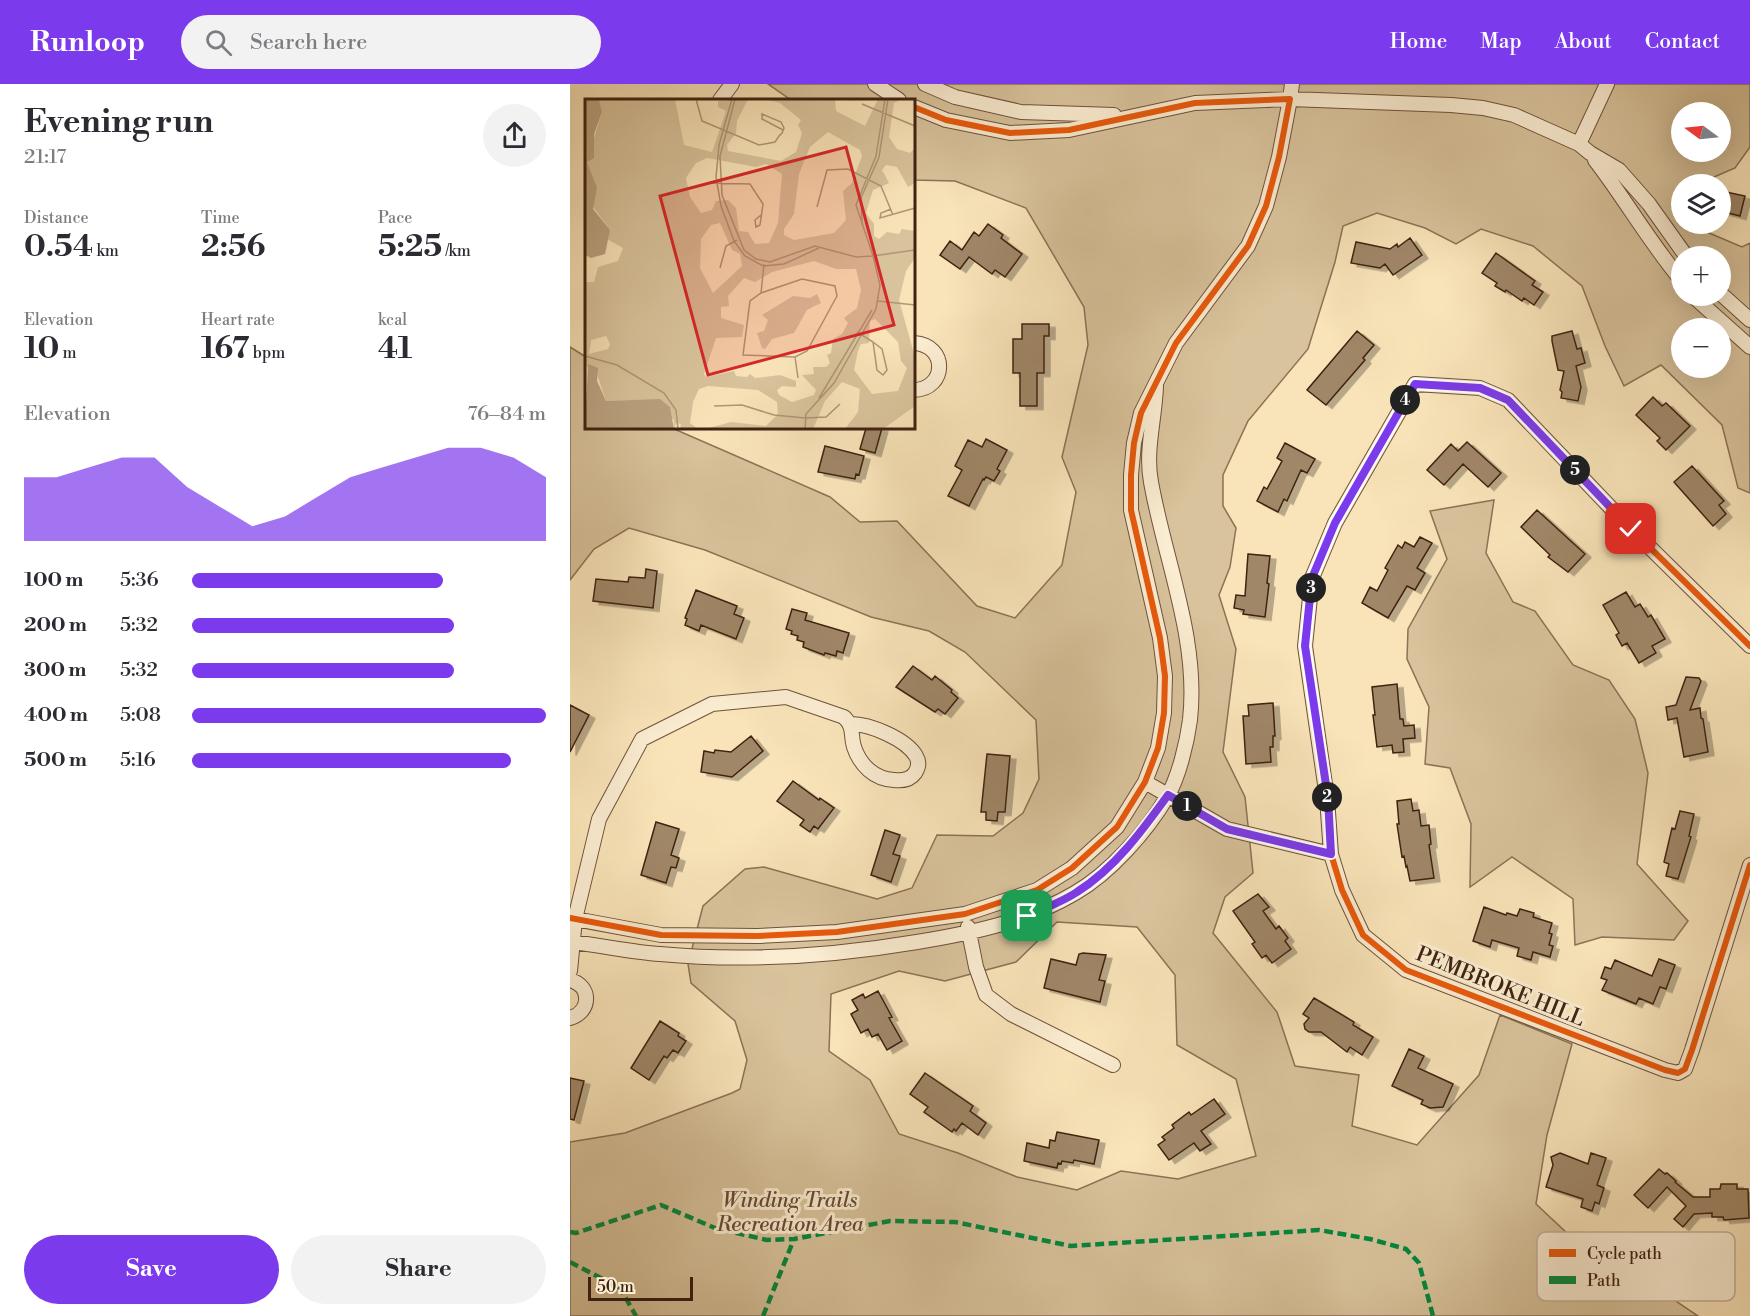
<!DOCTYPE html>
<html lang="en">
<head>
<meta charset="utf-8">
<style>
	:root { --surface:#fff; --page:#f2f2f3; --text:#2b2b33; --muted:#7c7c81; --accent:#7c3aed }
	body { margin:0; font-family:"Libre Bodoni",serif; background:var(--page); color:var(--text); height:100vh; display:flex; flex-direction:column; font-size:22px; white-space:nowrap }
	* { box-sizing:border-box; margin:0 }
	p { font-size:20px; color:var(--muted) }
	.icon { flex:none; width:33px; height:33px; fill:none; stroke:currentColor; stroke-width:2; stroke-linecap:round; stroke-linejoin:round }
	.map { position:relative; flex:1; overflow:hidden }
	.sheet { display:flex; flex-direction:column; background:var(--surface); width:570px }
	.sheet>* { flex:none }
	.needle { width:39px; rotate:285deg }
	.fabs { position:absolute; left:1101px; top:18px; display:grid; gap:12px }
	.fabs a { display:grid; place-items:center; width:60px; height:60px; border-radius:50%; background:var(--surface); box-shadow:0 6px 24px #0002; font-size:30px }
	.scale { position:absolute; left:18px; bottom:15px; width:105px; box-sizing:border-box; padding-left:6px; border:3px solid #3f2211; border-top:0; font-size:16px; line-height:21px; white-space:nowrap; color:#3f2211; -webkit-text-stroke:4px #fbedd2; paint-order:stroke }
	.pin { position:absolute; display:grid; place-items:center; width:51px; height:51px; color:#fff; margin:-26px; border-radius:12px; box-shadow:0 3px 9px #0006 }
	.km { position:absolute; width:30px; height:30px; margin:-15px; border-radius:50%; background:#222; color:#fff; font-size:16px; line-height:30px; text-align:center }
	.round { display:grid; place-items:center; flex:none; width:63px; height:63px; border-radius:32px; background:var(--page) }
	.overview { display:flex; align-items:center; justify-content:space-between; height:102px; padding:0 24px }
	h1 { font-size:33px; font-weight:800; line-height:45px }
	.stats { display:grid; grid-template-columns:repeat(3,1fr); gap:9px; height:102px; padding:6px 24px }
	.stats div { display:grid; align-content:center }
	.stats b { font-size:30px; font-weight:800 }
	.stats small { font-size:16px; font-weight:400 }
	.stats p { font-size:16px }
	.chart { height:168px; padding:12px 24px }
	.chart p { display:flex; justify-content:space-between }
	.chart svg { width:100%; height:108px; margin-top:6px; fill:var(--accent); opacity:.7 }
	.primary-button { display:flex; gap:12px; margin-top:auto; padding:12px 24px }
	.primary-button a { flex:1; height:69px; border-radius:36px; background:var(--accent); color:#fff; font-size:24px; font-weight:800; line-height:69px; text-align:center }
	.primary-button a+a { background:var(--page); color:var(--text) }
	ul { padding:0 24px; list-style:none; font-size:20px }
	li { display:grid; grid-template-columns:96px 72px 1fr; align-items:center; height:45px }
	li i { height:15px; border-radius:8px; background:var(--accent) }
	header { display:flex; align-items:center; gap:36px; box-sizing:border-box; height:84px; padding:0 30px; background:var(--accent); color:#fff }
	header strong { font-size:28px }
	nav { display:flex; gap:33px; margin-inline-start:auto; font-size:21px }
	.search { width:420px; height:54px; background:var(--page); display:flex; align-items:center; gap:15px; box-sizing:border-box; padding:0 21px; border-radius:33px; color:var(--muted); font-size:22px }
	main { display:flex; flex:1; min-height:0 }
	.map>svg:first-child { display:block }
</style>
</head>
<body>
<header>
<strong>Runloop</strong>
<div class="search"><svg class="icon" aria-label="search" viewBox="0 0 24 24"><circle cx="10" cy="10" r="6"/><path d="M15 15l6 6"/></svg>Search here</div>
<nav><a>Home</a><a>Map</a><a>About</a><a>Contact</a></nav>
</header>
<main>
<section class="sheet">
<div class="overview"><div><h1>Evening run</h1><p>21:17</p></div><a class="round"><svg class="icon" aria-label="share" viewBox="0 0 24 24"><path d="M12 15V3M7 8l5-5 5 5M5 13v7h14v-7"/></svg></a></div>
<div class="stats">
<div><p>Distance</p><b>0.54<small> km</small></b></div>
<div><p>Time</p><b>2:56</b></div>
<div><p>Pace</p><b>5:25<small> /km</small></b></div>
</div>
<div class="stats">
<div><p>Elevation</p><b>10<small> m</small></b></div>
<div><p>Heart rate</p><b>167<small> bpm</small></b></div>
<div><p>kcal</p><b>41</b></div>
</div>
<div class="chart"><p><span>Elevation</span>76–84 m</p>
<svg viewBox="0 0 160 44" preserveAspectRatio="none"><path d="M0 44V18L10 18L20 14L30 10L40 10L50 22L60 30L70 38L80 34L90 26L100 18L110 14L120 10L130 6L140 6L150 10L160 18V44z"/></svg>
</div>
<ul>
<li><b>100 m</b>5:36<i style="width:71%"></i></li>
<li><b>200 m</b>5:32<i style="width:74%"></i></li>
<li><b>300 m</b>5:32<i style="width:74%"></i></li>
<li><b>400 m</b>5:08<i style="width:100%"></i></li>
<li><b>500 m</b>5:16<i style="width:90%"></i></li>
</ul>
<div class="primary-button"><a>Save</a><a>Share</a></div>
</section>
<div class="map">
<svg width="1180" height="1232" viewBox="0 0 1180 1232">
	<defs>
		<filter id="shadow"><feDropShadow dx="6" dy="3.5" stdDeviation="0" flood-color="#0004"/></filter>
	</defs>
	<rect width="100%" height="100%" fill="#f9e4b9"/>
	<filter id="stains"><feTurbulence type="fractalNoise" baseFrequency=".00333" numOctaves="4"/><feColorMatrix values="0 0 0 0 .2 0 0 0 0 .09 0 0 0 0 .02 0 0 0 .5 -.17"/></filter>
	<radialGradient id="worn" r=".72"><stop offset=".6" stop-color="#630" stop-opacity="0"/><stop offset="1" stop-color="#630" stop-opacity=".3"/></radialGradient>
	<path fill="#d9c39c" stroke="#8c7256" stroke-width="1.5" fill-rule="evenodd" d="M198 0H1180V63L1165 84 1128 100H1112L1111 108 1109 110 1111 119 1112 140H1118L1172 163 1180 159V409L1168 404 1152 341 1091 281 1054 302 1035 262 1012 202 963 162 911 145 886 160 855 144 807 129 773 142 765 178 738 265 678 337 653 391V422L666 444 660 483 649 511 666 565 653 668 675 713 683 789 655 813 643 849 707 928 725 982 789 991 782 1042 847 1061 909 991 930 931 1002 960 977 1051 966 1120 1013 1164 1036 1170 1128 1232H0V1058L55 1049 162 1009 170 1005 177 976 165 937 121 899 118 880 133 822 175 785 194 783 307 815 342 804 367 751 423 752 453 729 469 695 466 636 395 568 359 547 301 533 135 466 59 444 24 465 0 496V263L16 273V344H102L260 413 290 438 327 437 407 522 445 534 492 481 506 408 492 373 518 261 514 223 456 124 385 97 344 96V16H221ZM1112 28H1150V68H1112ZM1112 172H1150V212H1112ZM1112 244H1150V284H1112ZM487 838 567 843 605 891 607 961 666 995 686 1072 608 1095 551 1087 507 1106 447 1093 388 1069 329 1050 300 996 259 967 261 910 329 887 375 897 446 878Z
		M924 416 916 469 943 518 965 527 1003 581 1039 596 1065 635 1078 689 1067 780 1118 837 1104 856 1032 853 1005 861 1003 815 942 773 900 803 901 740 880 684 855 680 859 623 837 575 838 545 877 475 860 427Z"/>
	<path fill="#a08768" stroke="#3f2211" stroke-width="1.5" filter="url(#shadow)" d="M1156 108 1175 112 1170 132 1150 127V115H1155Z
		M418 140 433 151 431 154 452 170 435 193 425 186 422 190 399 173 390 185 370 171 380 157 392 166 404 148 409 152Z
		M840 154 852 171 823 191 815 180 810 184 781 179 786 158 820 165 827 160 828 163Z
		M926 169 965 197 962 201 973 208 964 221 954 214 952 217 936 206 935 208 925 202 927 199 912 189Z
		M452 240H479V252H474V289H467V322H450V289H443V255H452Z
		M787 247 804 261 793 274 795 276 756 321 737 306Z
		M1002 247 1007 265 1011 264 1015 279 1006 282 1011 303 1008 317 991 314 992 308 990 306 994 287 988 286 982 257V252Z
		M1083 313 1092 322 1096 319 1120 342 1096 366 1087 357 1090 354 1066 331Z
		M296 344H312L305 369 290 365Z
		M416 355 437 366 427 385 430 387 424 397 416 393 414 396 413 395 399 422 378 412 392 386 385 382 398 356 412 363Z
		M897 358 931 389 918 403 893 380 874 401 857 386 881 360 888 367Z
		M715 359 745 375 737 389 731 386 717 417 714 415 708 428 687 417 694 403 697 405 712 377 707 374Z
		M255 362 294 372 289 391 286 390 285 395 248 388Z
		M1122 382 1154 417 1149 421 1156 430 1143 442 1104 398Z
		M967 426 1015 470 998 488 978 473 980 471 951 443Z
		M850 453 862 459 847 484 855 489 845 506 837 502 818 534 792 519 800 503 807 507 818 486 815 484 828 461 832 464 835 458 844 463Z
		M678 470 700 472 697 499 699 500 695 533 673 530 674 526 664 524 666 511 675 512Z
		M76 485 87 487 83 524 23 517 26 495 58 498 59 493 75 494Z
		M126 506 167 522 164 530 174 534 166 555 131 541 129 547 115 541 117 535 115 534Z
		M1056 508 1065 523 1070 520 1078 533 1081 531 1095 555 1082 562 1086 569 1069 579 1057 559 1052 562 1046 551 1049 549 1033 521Z
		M222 525 237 529 235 536 279 549 273 569 267 567 266 572 255 569 254 571 233 563 234 558 227 556 228 552 221 550 222 547 216 545Z
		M343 582 362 596 365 592 382 606 381 608 388 614 375 630 368 625 365 628 326 603Z
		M1116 593 1129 594 1131 597 1120 626 1130 624 1131 634 1133 635 1138 668 1114 673 1107 634 1098 636 1096 623 1106 621Z
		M827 600 830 635H833L834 642 844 641 845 654 833 655 834 668 823 669 822 661 807 663 803 631H805L802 603Z
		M703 619 705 652H703V663H700L701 678 676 680 673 632H679L678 621Z
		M0 621 19 631 0 668Z
		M181 652 193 667 162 693 131 688 134 667 144 669 145 666 161 668Z
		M417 670 440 672 435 728H428L427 737 416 736V728H411Z
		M223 697 249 716 250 714 264 724 248 745 244 742 240 748 230 741 234 736 207 717Z
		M841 715 843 727 849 726 851 742 859 741 861 760 859 761 864 794 840 797 837 782 836 783 834 772 832 773 830 760 827 740H829L827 717Z
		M1110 727 1124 730 1119 752 1121 753 1108 795 1096 792 1099 780 1094 778 1102 744 1105 745Z
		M86 738 109 745 101 771 109 774 106 784 101 783 96 799 71 791Z
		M315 746 330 751 323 770 330 772 321 798 301 791Z
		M688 810 699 823 693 827 706 845 709 842 718 854 715 857 721 865 702 879 696 871 692 874 682 860 685 858 663 827Z
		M914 823 936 831 937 829 947 832 950 825 964 829 963 833 982 839 979 849 982 850 979 861 983 862 980 873 963 868 961 876 947 872 949 864 922 856 920 863 903 857Z
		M513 869 536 871 529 896 535 897 530 918 474 904 481 875 506 881 509 870Z
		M1089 875 1105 881 1096 905 1090 903 1083 920 1069 914 1066 920 1032 906 1037 896 1031 894 1035 883 1041 885 1045 876 1082 892Z
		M308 907 322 933 319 934 332 957 317 966 308 950 302 953 298 945 291 949 281 930 288 926 282 916 293 910 295 914Z
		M744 914 784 938 783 941 803 953 792 971 780 963 777 968 751 948H739L735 945 734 940 739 934 733 930Z
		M90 937 109 949 108 952 116 957 108 969 103 966 97 974 94 972 79 996 61 984Z
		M839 965 854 972 848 984 883 1000 873 1023 860 1024 851 1020 853 1016 822 1002Z
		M355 989 403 1022 400 1027 416 1039 408 1051 392 1039 386 1047 384 1045 382 1048 354 1028 358 1023 340 1010Z
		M0 994 14 997 4 1036 0 1035Z
		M644 1015 655 1030 631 1047 641 1060 630 1067 624 1059 599 1076 588 1061 595 1056 592 1053 604 1044 602 1041 619 1028 621 1031Z
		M487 1048 529 1056 524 1080 504 1076 503 1079 492 1077 491 1080 488 1079 487 1084 454 1077 457 1059 479 1064 480 1056 485 1057Z
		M990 1069 1018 1080 1021 1069 1036 1074 1027 1101 1034 1104 1029 1120 1025 1118 1022 1127 1011 1123 1013 1115 976 1103 983 1081 981 1073Z
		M1089 1085 1095 1090 1097 1089 1106 1097 1105 1098 1123 1113H1140V1105H1150L1151 1100H1167V1105H1178L1179 1134 1154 1136 1153 1133H1142V1129L1124 1130 1113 1143 1104 1135 1116 1122 1097 1103 1078 1124 1064 1111Z"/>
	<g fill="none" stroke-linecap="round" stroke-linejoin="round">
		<g stroke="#6e523b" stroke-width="16">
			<path id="street" d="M305 0 329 16
				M355 0 385 13 451 28 544 31
				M722 0 720 15 881 21 913 24 944 31 1009 60 1020 69 1049 86 1079 120 1116 172
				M150 16 162 0
				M1009 60 1037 0
				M1025 76C1055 115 1080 159 1112 197
				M1150 209 1180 236
				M1123 212 1180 263
				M344 259C378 261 377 305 344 306
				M1180 562 1061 445 938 316 910 304 845 300 765 439 742 494 735 562 757 714 761 770 772 806 793 851 836 886 1095 986 1108 989 1115 985 1122 966 1180 781
				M575 698 657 745 761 770
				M0 834 91 851 187 852 267 848 395 830 467 806 502 784 547 743 575 698 588 664 594 629 595 592 590 554 561 426V391L564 359 571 329 606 259 678 162 696 122 709 73 720 15 625 19 499 46 440 49 376 36 344 23
				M398 843 406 883 416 911 441 930 543 981
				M0 858C30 861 60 868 90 870 175 878 263 872 347 858 402 849 456 838 505 809 540 789 577 747 597 713 609 693 617 658 620 636 629 555 595 477 581 398 575 367 585 334 586 302
				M0 887 5 835 29 735 72 655 142 620 216 613 274 633C285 644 280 650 284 663 290 681 304 695 324 696 332 697 340 696 345 689 349 683 349 677 346 672 336 655 300 640 281 640
				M0 896C22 902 21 928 0 934"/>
		</g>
		<use href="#street" stroke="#fbedd2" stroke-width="14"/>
		<path stroke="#00873e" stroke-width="4.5" stroke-dasharray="9 4.5" stroke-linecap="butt" d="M0 1148 6 1149 91 1121 145 1144 197 1156 224 1155 320 1137 385 1138 501 1162 749 1146 800 1155 836 1165 849 1179 863 1232
			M0 1178 50 1204 66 1232
			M193 1232 224 1155"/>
		<g stroke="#fbedd2" stroke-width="10">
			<path id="cycleway" d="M1180 562 1061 445 938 316 910 304 845 300 765 439 742 494 735 562 757 714 761 770 772 806 793 851 836 886 1095 986 1108 989 1115 985 1122 966 1180 781
				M0 834 91 851 187 852 267 848 395 830 467 806 502 784 547 743 575 698 588 664 594 629 595 592 590 554 561 426V391L564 359 571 329 606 259 678 162 696 122 709 73 720 15 625 19 499 46 440 49 376 36 344 23"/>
		</g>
		<use href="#cycleway" stroke="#e8590c" stroke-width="6"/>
	</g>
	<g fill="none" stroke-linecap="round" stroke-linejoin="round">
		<g stroke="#fff" stroke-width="12">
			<path id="route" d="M457 832C473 825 492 818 507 808 545 784 572 747 598 711L657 745 761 770 758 714 735 562 742 494 765 439 845 300 910 304 938 316 1061 445"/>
		</g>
		<use href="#route" stroke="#7c3aed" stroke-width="8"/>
	</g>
	<g text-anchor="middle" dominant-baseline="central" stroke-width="6" stroke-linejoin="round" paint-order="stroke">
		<g font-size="21" fill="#3f2211" stroke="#fbedd2">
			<text transform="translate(930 903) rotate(22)">PEMBROKE HILL</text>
		</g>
		<g font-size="21" font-style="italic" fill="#664a34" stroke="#fbedd2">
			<text x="220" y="1117">Winding Trails<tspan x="220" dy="24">Recreation Area</tspan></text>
		</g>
	</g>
	<g transform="translate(15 15)">
		<rect width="330" height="330" fill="#f9e4b9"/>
		<path d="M14 0H90L99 46 127 53 141 12 133 8V2L163 0 152 22 151 34 142 46 143 52 196 62 211 53 217 34 213 26 216 21 195 4 180 0H250L251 12 280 27 293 0H317L309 4 304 38 312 50 325 54 330 49V84L323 88 312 68 301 66 297 71 304 84 288 91 281 114 289 125V137L294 140 302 133 314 135 317 130 330 132V159L321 172 314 201 330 258V307L298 330H260L273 313 275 290 257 283 240 302 228 330H120L146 323 181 327 193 315 192 303 173 291 123 287 114 290 108 303 105 324 113 330H95L96 325 91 324 89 330V321L67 301 21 302 12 275 0 266V183H9L13 168 33 162 38 149 22 140 20 155 22 140 25 131 7 106 12 88 2 63 17 13ZM243 33 275 51 277 57 267 84 258 92 261 121 249 134 209 141 199 136V130L209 115 214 75 225 48ZM122 59 171 68 181 65 197 75 193 124 184 144 170 145 163 133 154 132 151 109 143 101 131 102 127 111 116 114 105 98 101 79 111 64ZM135 124 147 151 155 155 157 167 128 194 115 169 116 140 126 126ZM229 162 251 170H271L276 191 272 209 259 219 263 224 257 235 248 240 246 254 242 256 245 264 241 268H228L229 275 217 276 231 291 229 296 207 303 194 296 192 291 197 287 211 288V282L195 276 170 279 165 275 162 278 151 277 149 272 121 278 119 275 131 239 157 238 159 226 136 219V208L144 207 143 197 159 179 170 183 187 173ZM290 220 313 243 316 262 322 269 313 292 287 295 269 271 273 252 276 245 284 244 285 222ZM21 237 25 245 23 250 4 255 6 241ZM232 195 236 204 222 211 209 234 187 240 180 250 177 249 172 234 179 232 183 221 177 216 208 197 225 199Z" fill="#d9c39c" fill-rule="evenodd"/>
		<path d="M0 0H14L17 13 9 35V59L2 63 12 88 8 110 25 131 20 155 6 159 0 156ZM3 265 13 269 12 282 21 302 75 300 85 308 89 330H0Z" fill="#baa280"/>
		<path fill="none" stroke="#af9676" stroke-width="1.5" d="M111 0 117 22 174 46 190 43 194 37 197 34 199 29 196 23 177 15V20L198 31M147 0 134 46 131 78 136 107 149 142 160 157 178 167 199 165 234 149M150 0 135 57 137 96 159 151 171 160 185 163 230 147 271 158 288 157 271 106 291 57 300 0M277 5 330 27M126 84 165 85 178 105 175 126 171 128 170 121 176 116M232 108 242 71 263 70 296 87 308 116M306 110 296 114 295 119 330 109M277 126 276 99 294 58 303 0M135 169 141 147 152 141M217 180 250 187 252 197 222 252 210 258 158 256 165 202 176 194ZM176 194 179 165M293 202 330 206M272 233 288 243 292 271 298 276 302 271 297 250 288 243M0 257 32 266 79 294 91 311 93 330M210 258 213 279M234 299 287 211M129 307 157 306 189 316 220 319 241 318 255 305M220 330 221 315 249 284 291 210 295 186 288 157 330 151"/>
		<path fill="#d62828" fill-opacity="0.15" stroke="#d62828" stroke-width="3" d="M261 48 309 226 123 276 75 97Z"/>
		<rect width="330" height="330" fill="none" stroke="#3f2211" stroke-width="3"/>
	</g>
	<rect x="967" y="1148" width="198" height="69" rx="9" fill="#fbedd2" stroke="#c3b098" stroke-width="1.5"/>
	<rect x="979" y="1165" width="27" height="8" fill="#e8590c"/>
	<rect x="979" y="1192" width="27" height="8" fill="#00873e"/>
	<g font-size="16" fill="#3f2211">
		<text x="1017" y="1175">Cycle path</text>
		<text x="1017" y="1202">Path</text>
	</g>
	<rect width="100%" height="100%" filter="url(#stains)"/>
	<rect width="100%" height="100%" fill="url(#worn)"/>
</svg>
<div class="fabs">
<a><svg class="needle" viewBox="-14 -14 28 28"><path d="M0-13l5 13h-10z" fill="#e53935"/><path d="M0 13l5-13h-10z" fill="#7c7c81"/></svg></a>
<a><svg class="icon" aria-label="layers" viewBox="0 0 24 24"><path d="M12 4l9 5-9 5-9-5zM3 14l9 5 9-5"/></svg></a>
<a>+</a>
<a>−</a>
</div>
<div class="scale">50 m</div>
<div class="pin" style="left:457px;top:832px;background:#1e9e55"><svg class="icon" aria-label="arrive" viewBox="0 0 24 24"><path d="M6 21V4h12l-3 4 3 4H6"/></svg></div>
<div class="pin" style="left:1061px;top:445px;background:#d93025"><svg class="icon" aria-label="check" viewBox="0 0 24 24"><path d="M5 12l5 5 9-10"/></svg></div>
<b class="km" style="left:617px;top:722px">1</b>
<b class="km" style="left:757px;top:713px">2</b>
<b class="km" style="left:741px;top:504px">3</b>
<b class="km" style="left:835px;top:316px">4</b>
<b class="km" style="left:1005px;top:386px">5</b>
</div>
</main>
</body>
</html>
